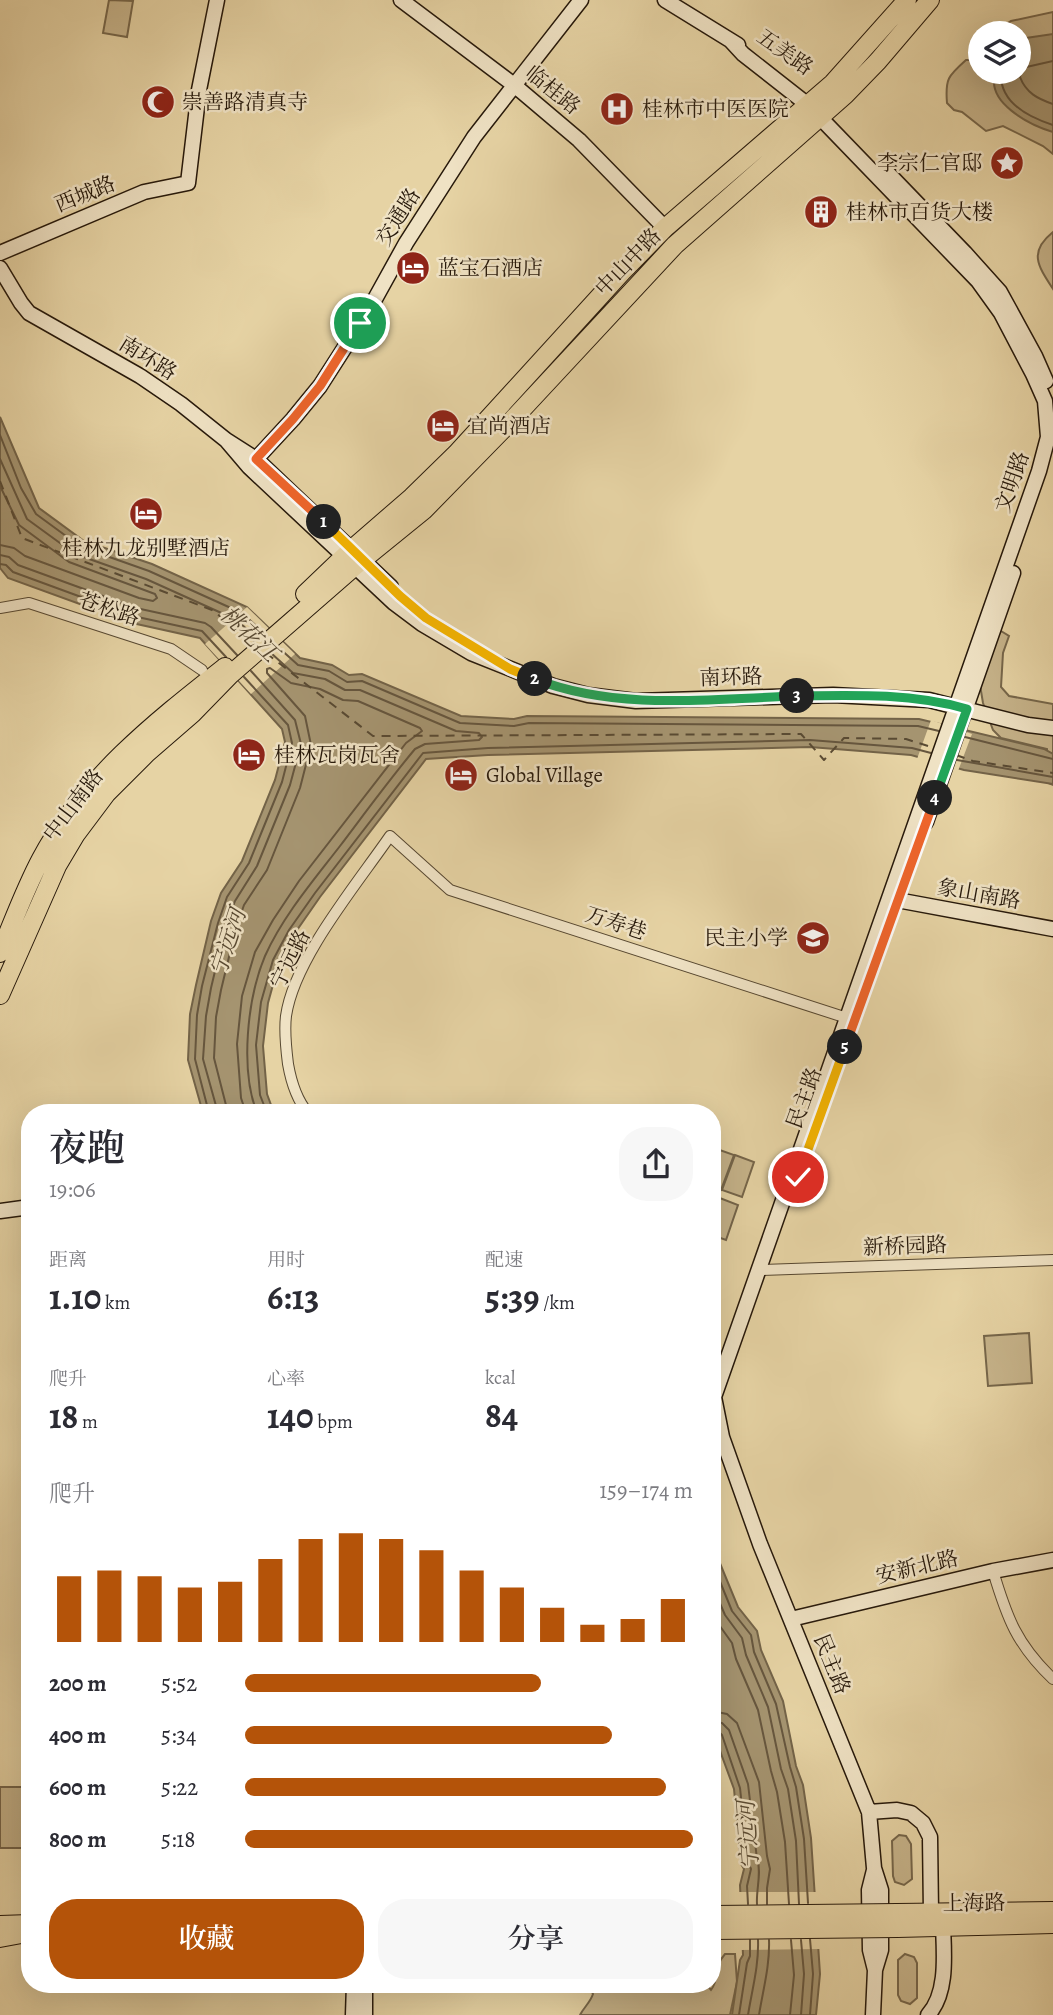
<!DOCTYPE html>
<html lang="zh">
<head>
<meta charset="utf-8">
<style>
	:root { --surface:#fff; --page:#f7f7f7; --text:#2b2b33; --muted:#7c7c81; --accent:#b45309 }
	body { margin:0; font-family:Alegreya,"Noto Serif SC",serif; background:var(--page); color:var(--text); height:100vh; display:flex; flex-direction:column; font-size:26px; white-space:nowrap }
	* { box-sizing:border-box; margin:0 }
	p { font-size:23px; color:var(--muted) }
	.icon { flex:none; width:38px; height:38px; fill:none; stroke:currentColor; stroke-width:2; stroke-linecap:round; stroke-linejoin:round }
	.map { position:relative; flex:1; overflow:hidden }
	.panel { position:absolute; left:21px; top:1104px; width:700px; height:889px; display:flex; flex-direction:column; background:var(--surface); border-radius:28px; box-shadow:0 7px 28px #0002 }
	.panel>* { flex:none }
	.fabs { position:absolute; left:968px; top:21px; display:grid; gap:14px }
	.fabs a { display:grid; place-items:center; width:63px; height:63px; border-radius:50%; background:var(--surface); box-shadow:0 7px 28px #0002; font-size:35px }
	.pin { position:absolute; display:grid; place-items:center; width:60px; height:60px; color:#fff; margin:-30px; border:4px solid #fff; border-radius:50%; box-shadow:0 2px 7px #0007 }
	.km { position:absolute; width:35px; height:35px; margin:-18px; border-radius:50%; background:#222; color:#fff; font-size:19px; line-height:35px; text-align:center }
	.round { display:grid; place-items:center; flex:none; width:74px; height:74px; border-radius:28px; background:var(--page) }
	.overview { display:flex; align-items:center; justify-content:space-between; height:119px; padding:0 28px }
	h1 { font-size:38px; font-weight:600; line-height:52px }
	.metrics { display:grid; grid-template-columns:repeat(3,1fr); gap:10px; height:119px; padding:7px 28px }
	.metrics div { display:grid; align-content:center }
	.metrics b { font-size:35px; font-weight:600 }
	.metrics small { font-size:19px; font-weight:400 }
	.metrics p { font-size:19px }
	.chart { height:196px; padding:14px 28px }
	.chart p { display:flex; justify-content:space-between }
	.chart svg { width:100%; height:126px; margin-top:7px; stroke:var(--accent); stroke-width:6 }
	.cta { display:flex; gap:14px; margin-top:auto; padding:14px 28px }
	.cta a { flex:1; height:80px; border-radius:28px; background:var(--accent); color:#fff; font-size:28px; font-weight:600; line-height:80px; text-align:center }
	.cta a+a { background:var(--page); color:var(--text) }
	ul { padding:0 28px; list-style:none; font-size:23px }
	li { display:grid; grid-template-columns:112px 84px 1fr; align-items:center; height:52px }
	li i { height:18px; border-radius:9px; background:var(--accent) }
	.map>svg:first-child { display:block }
</style>
</head>
<body>
<div class="map">
<svg width="1053" height="2015" viewBox="0 0 1053 2015">
	<rect width="100%" height="100%" fill="#e6d3a4"/>
	<filter id="stains"><feTurbulence type="fractalNoise" baseFrequency=".00286" numOctaves="4"/><feColorMatrix values="0 0 0 0 .2 0 0 0 0 .09 0 0 0 0 .02 0 0 0 .5 -.17"/></filter>
	<radialGradient id="worn" r=".72"><stop offset=".6" stop-color="#630" stop-opacity="0"/><stop offset="1" stop-color="#630" stop-opacity=".3"/></radialGradient>
	<path fill="#c6b38a" stroke="#76664a" stroke-width="2" d="M109 0 133 1 127 37 103 33Z
		M1053 12V154L1043 146 1003 126 986 131 962 112 954 110 947 103C945 79 948 76 966 60H969L980 46V72H1018V33H993L1011 21Z
		M1053 232V289C1038 266 1028 252 1053 232Z
		M1001 631 1009 636 1003 653 1001 687 1009 696 1053 704V785L1046 782 1047 749 1001 738 993 730 983 703 980 685 994 642Z
		M714 1148 734 1155 721 1190 712 1187V1153Z
		M735 1155 754 1162 742 1197 722 1190Z
		M712 1195 738 1205 726 1240 712 1235Z
		M1029 1333 1032 1383 988 1386 984 1336Z
		M0 1787H30V1848H0Z
		M899 1835 906 1836 911 1844 912 1879 904 1885 895 1882 893 1876 892 1841Z
		M725 1954H735L737 1982 730 2015H580C584 2007 590 2003 593 1994L589 1985 706 1984 711 1990C721 1977 711 1970 725 1954Z
		M905 1954 914 1957 917 1963V1998L910 2004 901 2001 898 1995V1960Z"/>
	<path fill="#a59470" stroke="#736348" stroke-width="2" d="M1053 34V132C1030 125 984 102 996 72H1018L1019 43 1026 38Z
		M0 417 39 508 84 541 152 564 247 607 300 658 332 665 349 675 362 674 461 716 514 719 527 716 919 719 1044 749 1053 754V784L964 770 911 755 810 747 488 755 426 759 320 897 295 933 279 963 268 1003 263 1046 267 1094 274 1113H203L188 1060 190 1014 196 985 211 921 221 893 242 861 275 780 285 742 282 729 200 638 132 623 8 578 0 568Z
		M712 1544 738 1607 757 1631 761 1650 783 1701 796 1766 803 1785 811 1838 820 1974 816 2015H732L740 1960 743 1955 740 1885 744 1869 741 1864 734 1789 712 1729Z"/>
	<path fill="#e6d3a4" d="M247 607 295 654 251 694 205 644Z
		M931 720 972 734 958 771 917 759Z
		M737 1892H818L821 1949 739 1950Z"/>
	<g fill="none" stroke-linecap="round" stroke-linejoin="round">
		<path stroke="#66563e" stroke-width="2" d="M1053 61 1022 68 1020 77C1026 93 1038 99 1053 104
			M1001 72C999 102 1028 117 1053 125
			M0 435 21 488 36 514 81 547 149 571 242 613 263 632
			M0 459 27 519 75 554 146 579 237 620 256 638
			M0 486 19 525 69 562 155 594 157 598 153 601 139 598 25 556 14 548 0 545
			M0 555 9 557 18 565 136 608 205 623 211 627 237 655
			M0 564 6 565 13 572 133 616 202 631 226 657
			M278 647 298 665 329 671 347 682 362 681 460 723 514 726 529 723 918 726 939 731
			M965 737 1053 759
			M957 760 1053 777
			M209 1113 195 1059 197 1015 202 986 218 923 227 897 249 863 282 782 292 743 288 725 244 677
			M218 1113 203 1059 206 1016 211 988 226 925 235 901 257 866 290 785 301 744 295 720 251 671
			M228 1113 214 1058 216 1017 221 990 236 928 244 905 267 870 300 788 311 745 305 716 267 673V669L270 668 291 683 320 689 343 700 358 701 420 728 422 731 406 743 299 881 273 920 255 952 242 996 237 1044 241 1098 246 1113
			M257 1113C240 1070 247 999 265 956 283 916 313 881 340 846 365 813 389 780 415 749L425 744 479 740 482 737 479 733 456 731 360 690H345L325 679 293 673 271 653
			M267 1113 260 1095 256 1045 261 1002 273 960 289 930 315 893 423 753 488 748 810 740 912 748 931 753
			M712 1562 732 1611 751 1635 754 1652 776 1704 790 1767 796 1787 804 1839 808 1903
			M712 1585 725 1615 742 1638 746 1655 768 1707 781 1769 788 1789 796 1841 799 1904
			M712 1613 717 1622 732 1643 736 1659 758 1710 771 1771 777 1792 785 1842 789 1904
			M712 1711 727 1714 737 1723 759 1782 767 1856 770 1869 767 1888V1904
			M712 1722 722 1723 729 1730 748 1784 757 1859C762 1872 756 1889 757 1904
			M712 1730 718 1731 722 1735 740 1788 748 1862 751 1869 747 1886 748 1904
			M739 2015 747 1963 750 1956V1940
			M748 2015C752 1990 759 1965 758 1940
			M759 2015C763 1990 770 1965 769 1940
			M790 2015 794 1975 791 1940
			M801 2015 804 1974 801 1940
			M810 2015 813 1974 810 1939"/>
		<path stroke="#594a33" stroke-width="2" stroke-dasharray="9 7" stroke-linecap="butt" d="M0 481 22 538 212 610 254 643
			M266 653 373 736 801 734 824 760 844 738 906 739 934 748
			M956 755 973 761 1053 773"/>
		<g stroke="#574831" stroke-width="12">
			<path id="street" d="M0 608 29 603 171 649 202 670
				M308 1113C296 1099 291 1081 288 1064 286 1048 284 1032 286 1016 294 959 357 884 390 836L450 890 847 1018
				M759 1270 1053 1260
				M993 1571C1007 1618 1017 1645 1053 1679"/>
		</g>
		<g stroke="#27190b" stroke-width="17">
			<path id="secondary" d="M401 0 514 85 579 140 665 228
				M665 0 738 45
				M731 41 743 54 808 105 978 281 1001 313 1033 374 1045 401 1048 437 1039 471 714 1397 722 1437 760 1544 869 1812 874 1868 881 1890V1950L875 1970
				M884 169 965 253 1000 292 1035 356 1046 381
				M0 253 144 192 188 183 199 90 217 0
				M0 268 21 303 29 313 140 376 181 404 226 440 256 459 391 587
				M226 440 249 467 394 603 422 624 471 653 553 686 588 695 636 701 833 695 929 700 1028 725 1053 728
				M256 459 293 419 320 386 370 308 406 243 474 137 581 0
				M926 822 1013 573
				M897 900 1053 929
				M0 1211 30 1207
				M791 1619 993 1571 1053 1560
				M869 1812 897 1810 911 1813 923 1823 930 1837 931 1913
				M353 2015 354 1984
				M365 2015V1984
				M873 2015 875 1970 870 1950 869 1890 874 1870
				M928 2015C948 1993 944 1954 943 1926"/>
		</g>
		<g stroke="#27190b" stroke-width="18">
			<path id="primary" d="M0 1939 27 1934"/>
		</g>
		<g stroke="#27190b" stroke-width="20">
			<path id="highway" d="M305 594 352 549 412 497 456 454 622 272 665 228 833 83 907 0
				M0 953C13 922 25 889 41 859 84 778 154 723 225 667
				M0 995 57 866 76 834 106 794 147 753 192 714 230 675 355 566 424 510 513 419 675 245 845 95 878 61 930 0
				M897 1913 1053 1911
				M0 1925 30 1924
				M897 1928 1053 1924"/>
		</g>
		<use href="#street" stroke="#efe2c4" stroke-width="10"/>
		<use href="#secondary" stroke="#efe2c4" stroke-width="14"/>
		<use href="#primary" stroke="#e6d3a4" stroke-width="16"/>
		<use href="#highway" stroke="#e6d3a4" stroke-width="18"/>
		<g stroke="#27190b" stroke-width="20" stroke-linecap="butt">
			<path id="highway-bridge" d="M712 1915 897 1913
				M712 1930 897 1928"/>
		</g>
		<use href="#highway-bridge" stroke="#e6d3a4" stroke-width="18"/>
	</g>
	<g fill="none" stroke-linecap="round" stroke-linejoin="round">
		<g stroke="#fff" stroke-width="14">
			<path id="split-1" d="M324 522 256 459 293 419 320 386 360 323"/>
		</g>
		<g stroke="#fff" stroke-width="14">
			<path id="split-2" d="M324 522 400 596 426 618 510 669 535 679"/>
		</g>
		<g stroke="#fff" stroke-width="14">
			<path id="split-3" d="M535 679C616 711 711 699 797 696"/>
		</g>
		<g stroke="#fff" stroke-width="14">
			<path id="split-4" d="M797 696C853 695 912 693 967 709L935 798"/>
		</g>
		<g stroke="#fff" stroke-width="14">
			<path id="split-5" d="M845 1047 935 798"/>
		</g>
		<g stroke="#fff" stroke-width="14">
			<path id="split-6" d="M798 1177 845 1047"/>
		</g>
		<use href="#split-1" stroke="#f0652b" stroke-width="9"/>
		<use href="#split-2" stroke="#f5b400" stroke-width="9"/>
		<use href="#split-3" stroke="#22a559" stroke-width="9"/>
		<use href="#split-4" stroke="#22a559" stroke-width="9"/>
		<use href="#split-5" stroke="#f0652b" stroke-width="9"/>
		<use href="#split-6" stroke="#f5b400" stroke-width="9"/>
	</g>
	<defs>
		<g id="mosque-disc" transform="scale(1.75)"><circle r="9.5" fill="#8f2418" stroke="#efe2c4"/><path d="M3.5-4.9A6 6 0 1 0 3.5 4.9A5 5 0 1 1 3.5-4.9Z" fill="#fff"/></g>
		<g id="hospital-disc" transform="scale(1.75)"><circle r="9.5" fill="#8f2418" stroke="#efe2c4"/><path d="M-5-5h3v3.5h4V-5h3V5h-3V1.5h-4V5h-3Z" fill="#fff"/></g>
		<g id="sight-disc" transform="scale(1.75)"><circle r="9.5" fill="#8f2418" stroke="#efe2c4"/><path d="M0-6L1.8-2.2L6-1.7L2.9 1.2L3.7 5.4L0 3.3L-3.7 5.4L-2.9 1.2L-6-1.7L-1.8-2.2Z" fill="#fff"/></g>
		<g id="building-disc" transform="scale(1.75)"><circle r="9.5" fill="#8f2418" stroke="#efe2c4"/><path d="M-4-6H4V6H1V3H-1V6H-4ZM-2.5-4.3h1.7v1.8h-1.7ZM.8-4.3h1.7v1.8H.8ZM-2.5-1h1.7V.8h-1.7ZM.8-1h1.7V.8H.8Z" fill="#fff"/></g>
		<g id="hotel-disc" transform="scale(1.75)"><circle r="9.5" fill="#8f2418" stroke="#efe2c4"/><path d="M-6-4.5h1.5V1H6V5H4.5V3h-9V5H-6ZM-4 0a1.8 1.8 0 1 1 3.6 0ZM.5 0V-2.5h3Q6-2.5 6 0Z" fill="#fff"/></g>
		<g id="school-disc" transform="scale(1.75)"><circle r="9.5" fill="#8f2418" stroke="#efe2c4"/><path d="M0-5L7-2L0 1L-7-2ZM-4 1L0 2.5L4 1V4Q0 6-4 4Z" fill="#fff"/></g>
	</defs>
	<g fill-rule="evenodd">
		<use href="#mosque-disc" x="158" y="102"/>
		<use href="#hospital-disc" x="617" y="109"/>
		<use href="#sight-disc" x="1007" y="163"/>
		<use href="#building-disc" x="821" y="212"/>
		<use href="#hotel-disc" x="413" y="268"/>
		<use href="#hotel-disc" x="443" y="426"/>
		<use href="#hotel-disc" x="146" y="514"/>
		<use href="#hotel-disc" x="249" y="755"/>
		<use href="#hotel-disc" x="461" y="775"/>
		<use href="#school-disc" x="813" y="938"/>
	</g>
	<g text-anchor="middle" dominant-baseline="central" stroke-width="5" stroke-linejoin="round" paint-order="stroke">
		<g font-size="21" fill="#27190b" stroke="#efe2c4">
			<text transform="translate(785 52) rotate(35)">五美路</text>
			<text transform="translate(553 90) rotate(39)">临桂路</text>
			<text transform="translate(85 194) rotate(-22)">西城路</text>
			<text transform="translate(398 217) rotate(-58)">交通路</text>
			<text transform="translate(628 262) rotate(-46)">中山中路</text>
			<text transform="translate(148 358) rotate(32)">南环路</text>
			<text transform="translate(1012 482) rotate(-71)">文明路</text>
			<text transform="translate(109 609) rotate(18)">苍松路</text>
			<text transform="translate(731 677) rotate(-2)">南环路</text>
			<text transform="translate(73 805) rotate(-53)">中山南路</text>
			<text transform="translate(979 894) rotate(10)">象山南路</text>
			<text transform="translate(616 923) rotate(18)">万寿巷</text>
			<text transform="translate(290 959) rotate(-64)">宁远路</text>
			<text transform="translate(804 1098) rotate(-70)">民主路</text>
			<text transform="translate(905 1246) rotate(-2)">新桥园路</text>
			<text transform="translate(917 1567) rotate(-13)">安新北路</text>
			<text transform="translate(832 1664) rotate(68)">民主路</text>
			<text transform="translate(974 1903) rotate(-1)">上海路</text>
		</g>
		<g font-size="21" fill="#27190b" stroke="#efe2c4" text-anchor="start">
			<text x="182" y="102">崇善路清真寺</text>
			<text x="642" y="109">桂林市中医医院</text>
			<text x="982" y="163" text-anchor="end">李宗仁官邸</text>
			<text x="846" y="212">桂林市百货大楼</text>
			<text x="438" y="268">蓝宝石酒店</text>
			<text x="467" y="426">宜尚酒店</text>
			<text x="146" y="548" text-anchor="middle">桂林九龙别墅酒店</text>
			<text x="274" y="755">桂林瓦岗瓦舍</text>
			<text x="486" y="775">Global Village</text>
			<text x="788" y="938" text-anchor="end">民主小学</text>
		</g>
		<g font-size="23" font-style="italic" fill="#594a33" stroke="#efe2c4">
			<text transform="translate(249 634) rotate(43)">桃花江</text>
			<text transform="translate(228 942) rotate(-72)">宁远河</text>
			<text transform="translate(748 1835) rotate(-94)">宁远河</text>
		</g>
	</g>
	<rect width="100%" height="100%" filter="url(#stains)"/>
	<rect width="100%" height="100%" fill="url(#worn)"/>
</svg>
<div class="fabs">
<a><svg class="icon" aria-label="layers" viewBox="0 0 24 24"><path d="M12 4l9 5-9 5-9-5zM3 14l9 5 9-5"/></svg></a>
</div>
<div class="pin" style="left:360px;top:323px;background:#1e9e55"><svg class="icon" aria-label="arrive" viewBox="0 0 24 24"><path d="M6 21V4h12l-3 4 3 4H6"/></svg></div>
<div class="pin" style="left:798px;top:1177px;background:#d93025"><svg class="icon" aria-label="check" viewBox="0 0 24 24"><path d="M5 12l5 5 9-10"/></svg></div>
<b class="km" style="left:324px;top:522px">1</b>
<b class="km" style="left:535px;top:679px">2</b>
<b class="km" style="left:797px;top:696px">3</b>
<b class="km" style="left:935px;top:798px">4</b>
<b class="km" style="left:845px;top:1047px">5</b>
<section class="panel">
<div class="overview"><div><h1>夜跑</h1><p>19:06</p></div><a class="round"><svg class="icon" aria-label="share" viewBox="0 0 24 24"><path d="M12 15V3M7 8l5-5 5 5M5 13v7h14v-7"/></svg></a></div>
<div class="metrics">
<div><p>距离</p><b>1.10<small> km</small></b></div>
<div><p>用时</p><b>6:13</b></div>
<div><p>配速</p><b>5:39<small> /km</small></b></div>
</div>
<div class="metrics">
<div><p>爬升</p><b>18<small> m</small></b></div>
<div><p>心率</p><b>140<small> bpm</small></b></div>
<div><p>kcal</p><b>84</b></div>
</div>
<div class="chart"><p><span>爬升</span>159–174 m</p>
<svg viewBox="0 0 160 44" preserveAspectRatio="none"><path d="M5 44V21M15 44V19M25 44V21M35 44V25M45 44V23M55 44V15M65 44V8M75 44V6M85 44V8M95 44V12M105 44V19M115 44V25M125 44V32M135 44V38M145 44V36M155 44V29"/></svg>
</div>
<ul>
<li><b>200 m</b>5:52<i style="width:66%"></i></li>
<li><b>400 m</b>5:34<i style="width:82%"></i></li>
<li><b>600 m</b>5:22<i style="width:94%"></i></li>
<li><b>800 m</b>5:18<i style="width:100%"></i></li>
</ul>
<div class="cta"><a>收藏</a><a>分享</a></div>
</section>
</div>
</body>
</html>
